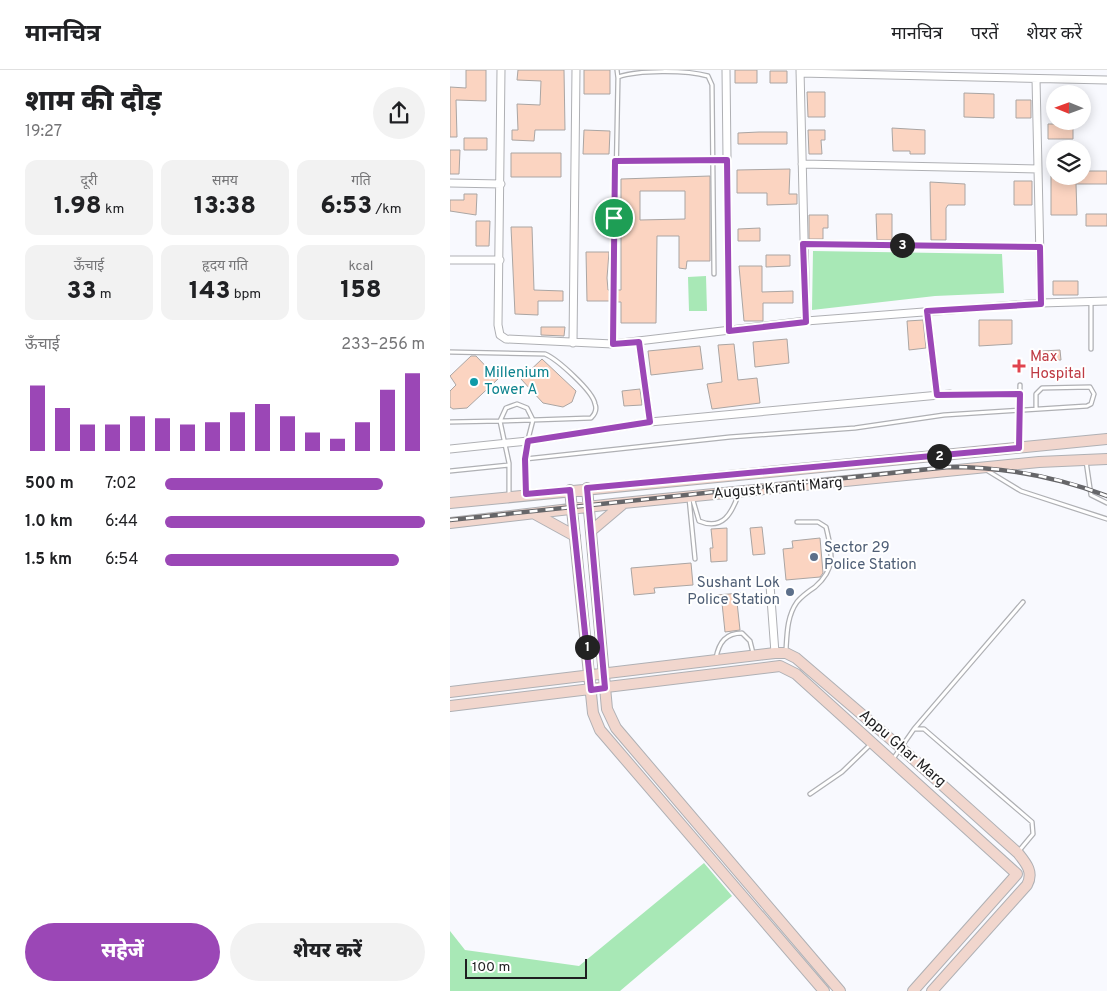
<!DOCTYPE html>
<html lang="hi">
<head>
<meta charset="utf-8">
<style>
	:root { --surface:#fff; --page:#f2f2f2; --text:#202124; --muted:#757577; --line:#e0e0e0; --accent:#9b47b6 }
	body { margin:0; font-family:Overpass,"Noto Sans Devanagari",sans-serif; background:var(--page); color:var(--text); height:100vh; display:flex; flex-direction:column; font-size:19px; white-space:nowrap }
	* { box-sizing:border-box; margin:0 }
	p { font-size:16px; color:var(--muted) }
	.icon { flex:none; width:28px; height:28px; fill:none; stroke:currentColor; stroke-width:2; stroke-linecap:round; stroke-linejoin:round }
	.map { position:relative; flex:1; overflow:hidden }
	.panel { display:flex; flex-direction:column; background:var(--surface); width:450px }
	.panel>* { flex:none }
	.needle { width:32px; rotate:271deg }
	.fabs { position:absolute; left:596px; top:15px; display:grid; gap:10px }
	.fabs a { display:grid; place-items:center; width:45px; height:45px; border-radius:50%; background:var(--surface); box-shadow:0 2px 12px #0003; font-size:25px }
	.scale { position:absolute; left:15px; bottom:12px; width:122px; box-sizing:border-box; padding-left:5px; border:2px solid #1f1f21; border-top:0; font-size:14px; line-height:18px; white-space:nowrap; color:#1f1f21; -webkit-text-stroke:4px #fff; paint-order:stroke }
	.pin { position:absolute; display:grid; place-items:center; width:42px; height:42px; color:#fff; margin:-21px; border:2px solid #fff; border-radius:50%; box-shadow:0 1px 5px #0007 }
	.km { position:absolute; width:25px; height:25px; margin:-12px; border-radius:50%; background:#222; color:#fff; font-size:14px; line-height:25px; text-align:center }
	.round { display:grid; place-items:center; flex:none; width:52px; height:52px; border-radius:26px; background:var(--page) }
	.overview { display:flex; align-items:center; justify-content:space-between; height:85px; padding:0 25px }
	h1 { font-size:28px; font-weight:800; line-height:38px }
	.figures { display:grid; grid-template-columns:repeat(3,1fr); gap:8px; height:85px; padding:5px 25px }
	.figures div { display:grid; align-content:center; border-radius:12px; background:var(--page); text-align:center }
	.figures b { font-size:25px; font-weight:800 }
	.figures small { font-size:14px; font-weight:400 }
	.figures p { font-size:14px }
	.chart { height:140px; padding:10px 25px }
	.chart p { display:flex; justify-content:space-between }
	.chart svg { width:100%; height:90px; margin-top:5px; stroke:var(--accent); stroke-width:6 }
	.button { display:flex; gap:10px; margin-top:auto; padding:10px 25px }
	.button a { flex:1; height:58px; border-radius:30px; background:var(--accent); color:#fff; font-size:20px; font-weight:800; line-height:58px; text-align:center }
	.button a+a { background:var(--page); color:var(--text) }
	ul { padding:0 25px; list-style:none; font-size:16px }
	li { display:grid; grid-template-columns:80px 60px 1fr; align-items:center; height:38px }
	li i { height:12px; border-radius:6px; background:var(--accent) }
	header { display:flex; align-items:center; gap:30px; box-sizing:border-box; height:70px; padding:0 25px; background:var(--surface); border-bottom:1px solid var(--line) }
	header strong { font-size:24px }
	nav { display:flex; gap:28px; margin-inline-start:auto; font-size:18px }
	main { display:flex; flex:1; min-height:0 }
	.map>svg:first-child { display:block }
</style>
</head>
<body>
<header>
<strong>मानचित्र</strong>
<nav><a>मानचित्र</a><a>परतें</a><a>शेयर करें</a></nav>
</header>
<main>
<section class="panel">
<div class="overview"><div><h1>शाम की दौड़</h1><p>19:27</p></div><a class="round"><svg class="icon" aria-label="share" viewBox="0 0 24 24"><path d="M12 15V3M7 8l5-5 5 5M5 13v7h14v-7"/></svg></a></div>
<div class="figures">
<div><p>दूरी</p><b>1.98<small> km</small></b></div>
<div><p>समय</p><b>13:38</b></div>
<div><p>गति</p><b>6:53<small> /km</small></b></div>
</div>
<div class="figures">
<div><p>ऊँचाई</p><b>33<small> m</small></b></div>
<div><p>हृदय गति</p><b>143<small> bpm</small></b></div>
<div><p>kcal</p><b>158</b></div>
</div>
<div class="chart"><p><span>ऊँचाई</span>233–256 m</p>
<svg viewBox="0 0 160 44" preserveAspectRatio="none"><path d="M5 44V12M15 44V23M25 44V31M35 44V31M45 44V27M55 44V28M65 44V31M75 44V30M85 44V25M95 44V21M105 44V27M115 44V35M125 44V38M135 44V30M145 44V14M155 44V6"/></svg>
</div>
<ul>
<li><b>500 m</b>7:02<i style="width:84%"></i></li>
<li><b>1.0 km</b>6:44<i style="width:100%"></i></li>
<li><b>1.5 km</b>6:54<i style="width:90%"></i></li>
</ul>
<div class="button"><a>सहेजें</a><a>शेयर करें</a></div>
</section>
<div class="map">
<svg width="657" height="921" viewBox="0 0 657 921">
	<rect width="100%" height="100%" fill="#f8f9fe"/>
	<path fill="#a8e8b6" d="M363 181 552 184 554 223 485 226 362 240Z
		M256 206 257 241H239L238 207Z
		M254 793 282 826 170 921H0V861L15 880 129 896Z"/>
	<path fill="#fbd4c1" stroke="#aaa5a3" fill-rule="evenodd" d="M16 0H36V31L6 30 7 67H0V17L16 18Z
		M68 0H114L115 60H85L84 71 62 70V60H68L67 34 90 35 91 11 67 10Z
		M134 0H160V24H134Z
		M285 0H307V13H285Z
		M320 1H337V13H320Z
		M357 22H375V47H358Z
		M514 23 544 24V48L514 47Z
		M566 30H581V48H566Z
		M598 54H623V69H598Z
		M442 58 475 60V84H460V81H443Z
		M134 60 160 61 159 84H133Z
		M358 60H375V70H371L372 84H359Z
		M309 62H337V74H288V63Z
		M14 68H37V80H14Z
		M0 80H10L9 104H0Z
		M61 83H111V107H61Z
		M340 99 339 124H347V134L317 135V123H287V100Z
		M634 101H657V114H626L627 145H601V106H634Z
		M260 106V191H237L236 199 229 198V166H207L206 253H171V232H167V220H171V109ZM190 121H235V149L190 150Z
		M564 111H582V135H564Z
		M480 112 515 114V135H498L496 138V170H481Z
		M14 124H27L26 145 0 141V130H14Z
		M426 144H442V170H427Z
		M636 144H657V156H636Z
		M359 145H378V158H373V169H359Z
		M26 151H40L39 176H26Z
		M61 157H82L84 220 113 221V231H88V245L65 244Z
		M310 158V171H288V159Z
		M136 182H159L157 208 158 220H161L160 231H137Z
		M316 185H340V196L316 197Z
		M289 196H312V222L343 221V233H313V251H294Z
		M603 211H628V225H603Z
		M473 250 476 278 459 280 457 251Z
		M529 250H562V274L529 276Z
		M91 257H115L114 266 91 265Z
		M337 269 339 293 305 297 303 272Z
		M284 274 288 310 307 308 310 333 262 339 257 314 272 312 268 275Z
		M250 276 253 299 201 305 198 281Z
		M610 280 611 290H592V281Z
		M21 286H26L48 309 17 338 3 339 0 337V321L6 315 0 306Z
		M92 289 126 321 122 332 113 337 93 333 71 309Z
		M190 319 192 335 174 336 172 321Z
		M312 457 315 484 303 485 300 458Z
		M277 458V491L261 492 260 478H263L261 459Z
		M370 468 373 503 370 507 336 510 333 479 343 478 342 471Z
		M241 493 243 515 204 518 205 523 184 525 181 498Z
		M291 523 292 531 287 532 290 560 275 562 272 533H267L266 525Z"/>
	<g fill="none" stroke-linecap="round" stroke-linejoin="round">
		<g stroke="#afb0b4" stroke-width="5.5">
			<path id="lane" d="M167 0 168 8
				M165 91 277 90
				M641 233V279
				M163 273 168 7C188 0 236 0 258 6L262 15 264 204
				M0 282 95 284C107 289 143 321 145 334 147 339 145 344 141 348L83 350 75 381 76 424
				M500 324H570
				M67 334 77 338 83 350 50 351 56 338Z
				M0 352 50 351 59 393V425
				M569 375 570 315
				M75 389 280 367 405 358 494 345 637 336 641 334 644 324 640 317 592 318 586 324V339
				M636 391 641 425 657 433
				M0 401 59 395
				M538 401 571 421 657 449
				M242 427 249 451C273 461 282 443 289 423
				M239 428 245 489
				M336 580C337 564 337 546 347 532 352 526 359 521 365 517 387 498 382 482 376 457L368 452H347
				M266 588C269 572 276 563 292 563L300 571 303 583
				M464 659 573 532
				M443 689 464 659H474L582 752 583 764 568 782
				M360 724 392 702 421 674"/>
		</g>
		<g stroke="#afb0b4" stroke-width="9">
			<path id="street" d="M51 0 48 255 50 265 56 269 163 274 356 251 591 233 657 231
				M276 0 279 261
				M350 0 356 251
				M350 3 657 10
				M586 9 591 233
				M352 94 588 99
				M0 113 51 114
				M353 174 590 177
				M0 190H50
				M477 241 487 325
				M189 272 200 352
				M123 273 126 0
				M0 379 78 371 200 352 500 324
				M320 515 325 583"/>
		</g>
		<g stroke="#afb0b4" stroke-width="12">
			<path id="secondary" d="M137 418 157 639 166 658 390 921
				M120 420 143 643 150 660 374 921
				M0 433 657 369
				M85 444 125 466
				M0 453 163 434 589 392 657 389
				M141 461 174 433
				M0 622 325 583H336L346 588 451 678 568 783C576 793 584 802 577 815L482 921
				M0 636 330 596 346 604 567 804 463 921"/>
		</g>
		<use href="#lane" stroke="#fff" stroke-width="3"/>
		<use href="#street" stroke="#fff" stroke-width="7"/>
		<use href="#secondary" stroke="#f1d6cd" stroke-width="10"/>
		<g stroke="#666669" stroke-width="4.5">
			<path id="rail" d="M0 450 499 397C555 397 605 406 657 426"/>
		</g>
		<use href="#rail" stroke="#fff" stroke-width="2.5" stroke-dasharray="8" stroke-linecap="butt"/>
	</g>
	<g fill="none" stroke-linecap="round" stroke-linejoin="round">
		<g stroke="#fff" stroke-width="10">
			<path id="route" d="M277 90 279 261 356 252 353 174 590 177 591 234 477 241 487 325 570 324 569 378 137 418 155 618 141 620 120 420 76 424 75 389 78 371 200 352 189 272 163 274 165 91Z"/>
		</g>
		<use href="#route" stroke="#9b47b6" stroke-width="6"/>
	</g>
	<path fill="#e0444e" stroke="#fff" stroke-width="2" d="M566.5 288.5h5v5h5v5h-5v5h-5v-5h-5v-5h5z"/>
	<circle fill="#0f9aa8" stroke="#fff" stroke-width="2" cx="24" cy="312" r="5"/>
	<g fill="#5c6f8a" stroke="#fff" stroke-width="2">
		<circle cx="364" cy="487" r="5"/>
		<circle cx="340" cy="522" r="5"/>
	</g>
	<g text-anchor="middle" dominant-baseline="central" stroke-width="4" stroke-linejoin="round" paint-order="stroke">
		<g font-size="15" fill="#be3a42" stroke="#fff" text-anchor="start">
			<text x="580" y="287">Max<tspan x="580" dy="17">Hospital</tspan></text>
		</g>
		<g font-size="15" fill="#0d838f" stroke="#fff" text-anchor="start">
			<text x="34" y="303">Millenium<tspan x="34" dy="17">Tower A</tspan></text>
		</g>
		<g font-size="15" fill="#1f1f21" stroke="#fff">
			<text transform="translate(328 419) rotate(-5)">August Kranti Marg</text>
			<text transform="translate(452 679) rotate(41)">Appu Ghar Marg</text>
		</g>
		<g font-size="15" fill="#4e5e75" stroke="#fff" text-anchor="start">
			<text x="374" y="478">Sector 29<tspan x="374" dy="17">Police Station</tspan></text>
			<text x="330" y="513" text-anchor="end">Sushant Lok<tspan x="330" dy="17">Police Station</tspan></text>
		</g>
	</g>
</svg>
<div class="fabs">
<a><svg class="needle" viewBox="-14 -14 28 28"><path d="M0-13l5 13h-10z" fill="#e53935"/><path d="M0 13l5-13h-10z" fill="#757577"/></svg></a>
<a><svg class="icon" aria-label="layers" viewBox="0 0 24 24"><path d="M12 4l9 5-9 5-9-5zM3 14l9 5 9-5"/></svg></a>
</div>
<div class="scale">100 m</div>
<div class="pin" style="left:164px;top:148px;background:#1e9e55"><svg class="icon" aria-label="arrive" viewBox="0 0 24 24"><path d="M6 21V4h12l-3 4 3 4H6"/></svg></div>
<b class="km" style="left:137px;top:577px">1</b>
<b class="km" style="left:489px;top:386px">2</b>
<b class="km" style="left:452px;top:175px">3</b>
</div>
</main>
</body>
</html>
